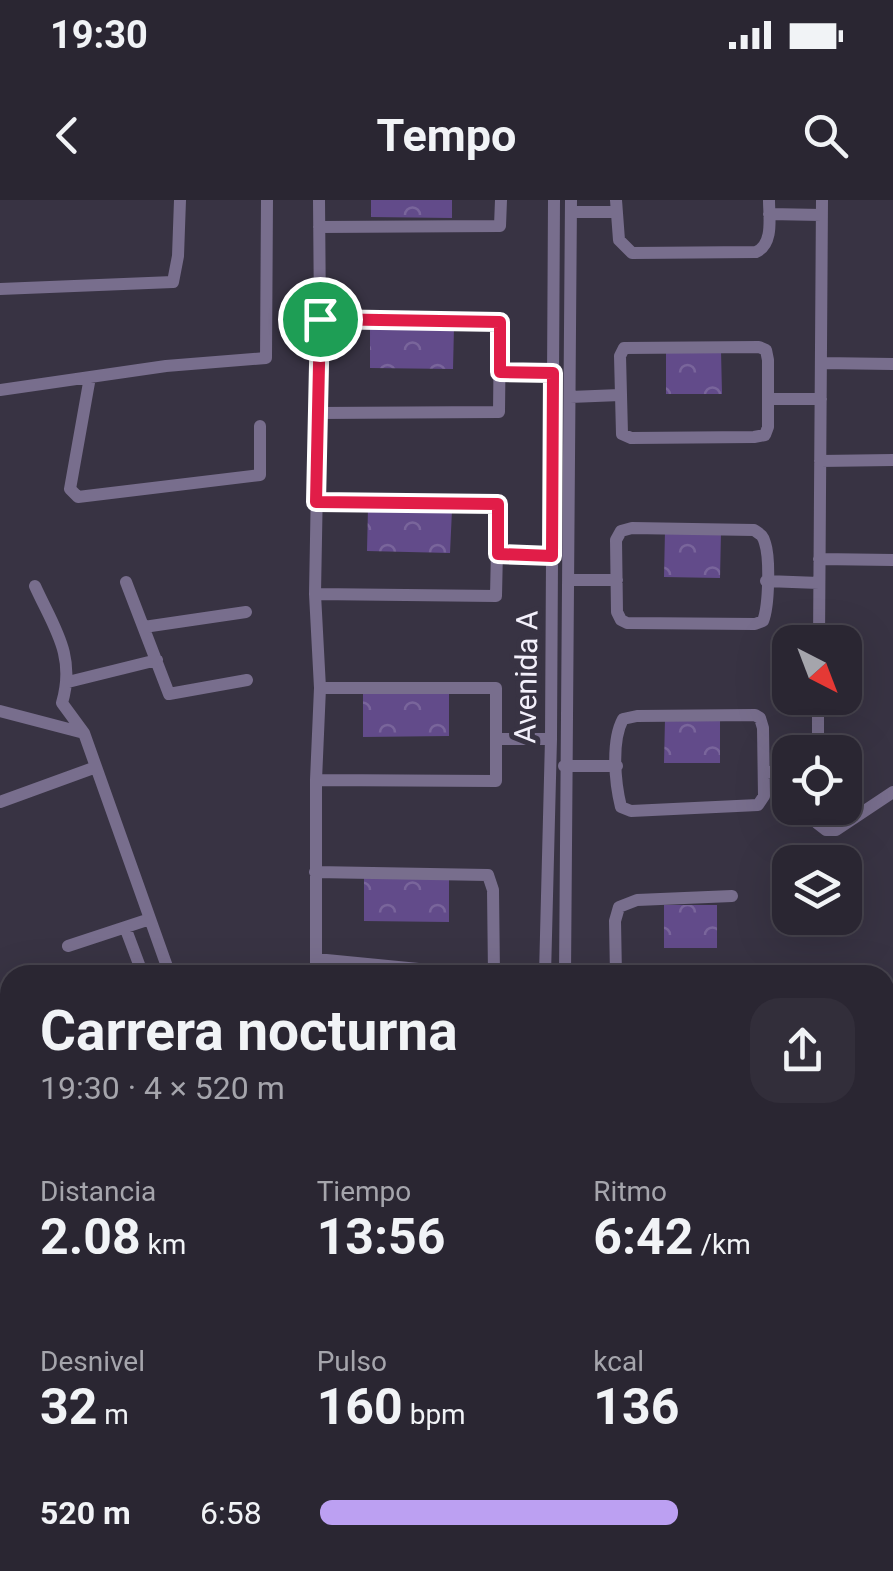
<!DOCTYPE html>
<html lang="es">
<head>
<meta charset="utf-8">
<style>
	:root { --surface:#2a2632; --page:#322e3a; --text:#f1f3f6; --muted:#a5a5ac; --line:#46434d; --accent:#bca0f2 }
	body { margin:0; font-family:Roboto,sans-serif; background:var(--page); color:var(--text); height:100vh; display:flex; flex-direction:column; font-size:38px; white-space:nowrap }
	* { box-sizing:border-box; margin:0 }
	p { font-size:32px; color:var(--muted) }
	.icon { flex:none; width:55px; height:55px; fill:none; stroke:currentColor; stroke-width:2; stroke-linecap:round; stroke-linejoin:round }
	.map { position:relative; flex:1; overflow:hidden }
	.drawer { position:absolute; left:0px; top:765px; width:895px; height:608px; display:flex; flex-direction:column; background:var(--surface); border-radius:30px 30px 0 0; box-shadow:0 10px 40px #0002,0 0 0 2px var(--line) }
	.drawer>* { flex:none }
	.needle { width:65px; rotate:138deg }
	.controls { position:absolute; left:772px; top:425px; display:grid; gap:20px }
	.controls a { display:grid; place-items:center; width:90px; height:90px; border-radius:20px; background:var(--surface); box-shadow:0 10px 40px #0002,0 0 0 2px var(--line); font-size:50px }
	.pin { position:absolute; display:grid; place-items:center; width:85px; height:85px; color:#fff; margin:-42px; border:5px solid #fff; border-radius:50%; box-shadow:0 2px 10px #0007 }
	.round { display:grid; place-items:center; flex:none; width:105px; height:105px; border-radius:30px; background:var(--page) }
	.headline { display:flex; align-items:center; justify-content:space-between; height:170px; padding:0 40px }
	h1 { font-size:55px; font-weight:700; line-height:75px }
	.metrics { display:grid; grid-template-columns:repeat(3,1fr); gap:15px; height:170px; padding:10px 40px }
	.metrics div { display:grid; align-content:center }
	.metrics b { font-size:50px; font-weight:700 }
	.metrics small { font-size:28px; font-weight:400 }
	.metrics p { font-size:28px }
	ul { padding:0 40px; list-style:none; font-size:32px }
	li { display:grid; grid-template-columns:160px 120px 1fr; align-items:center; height:75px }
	li i { height:25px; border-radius:12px; background:var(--accent) }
	.status { display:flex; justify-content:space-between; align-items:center; height:70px; padding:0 50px; background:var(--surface); direction:ltr }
	.status svg { height:28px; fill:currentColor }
	header { display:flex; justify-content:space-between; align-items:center; height:130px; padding:0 40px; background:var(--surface); font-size:45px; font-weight:700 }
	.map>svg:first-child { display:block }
</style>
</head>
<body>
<div class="status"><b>19:30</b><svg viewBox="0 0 49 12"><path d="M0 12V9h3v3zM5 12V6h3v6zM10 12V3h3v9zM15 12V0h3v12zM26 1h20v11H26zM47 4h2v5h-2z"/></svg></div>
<header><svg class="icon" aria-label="back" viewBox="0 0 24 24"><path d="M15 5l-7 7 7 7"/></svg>Tempo<svg class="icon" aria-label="search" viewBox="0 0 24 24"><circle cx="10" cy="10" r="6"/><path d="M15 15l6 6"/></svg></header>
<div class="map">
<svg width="893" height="1371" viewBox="0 0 893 1371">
	<defs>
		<pattern id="park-crowns" width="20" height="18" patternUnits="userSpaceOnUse" patternTransform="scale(2.5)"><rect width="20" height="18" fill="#624b8a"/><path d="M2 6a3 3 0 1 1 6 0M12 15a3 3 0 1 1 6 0" fill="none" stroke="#79659b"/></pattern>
	</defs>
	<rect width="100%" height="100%" fill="#383343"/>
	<path fill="url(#park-crowns)" d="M371 0H452V18L371 17Z
		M370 125 454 126 453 169 370 168Z
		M666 151H721L722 194H666Z
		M368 308 452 310 450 353 367 351Z
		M665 331 721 332 720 378 664 377Z
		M449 492V536L363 537V493Z
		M665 519H720V563H664Z
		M364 678H449V722L364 721Z
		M664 705H717V748H664Z"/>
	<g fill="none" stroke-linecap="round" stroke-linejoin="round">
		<path stroke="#786e8d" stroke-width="12" d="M616 0 619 40 632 53 756 52C774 44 769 17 769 0
			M571 12H616
			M769 14 822 15
			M319 27 500 26 501 0
			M0 89 173 82 178 56 180 0
			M759 147 766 150 768 160V227L765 235 754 237 631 238 622 234 620 156 624 148Z
			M821 163 893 164
			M500 171 553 173
			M90 177 70 289 78 297 260 275V226
			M0 190 166 166 266 158 267 0
			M570 197 620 195
			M769 199H821
			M317 213 499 212 500 121 320 119
			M820 261 893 260
			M632 328 754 330C760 334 763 335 765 343 770 358 769 406 763 421L755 424 627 423 621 420 617 412 616 340 621 331Z
			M498 354 552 356
			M819 359 893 360
			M568 380H617
			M766 381 819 383
			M126 382 169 494 247 480
			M35 386C54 428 76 455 62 503L84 533 170 775
			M315 394 496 396 498 304 316 302
			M144 427 246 412
			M819 442 822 0
			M68 482 157 460
			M0 511 84 533
			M755 515 760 518 763 528 764 596 758 605 631 611 621 607C615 583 611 541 623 519L637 516Z
			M498 539H551
			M818 552V498
			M564 566H617
			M765 573 790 569
			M316 580 496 581V488H320
			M0 602 96 567
			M817 608V623L826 630H836L893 592
			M315 672 488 675 493 690 494 775
			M125 727 143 775
			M68 746 150 719
			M316 759 480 775
			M316 775V580L320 488 315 394 320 119 319 0
			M545 775 551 539 554 0
			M565 775 571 0
			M616 775 615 721 619 707 637 700 732 696
			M0 809 10 810
			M0 921 10 953
			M0 1080 10 1081
			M0 1216 10 1246
			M0 1281 10 1277
			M147 1362 150 1371
			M244 1362 246 1371
			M345 1362 348 1371
			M369 1362 372 1371
			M22 1371 46 1362"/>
	</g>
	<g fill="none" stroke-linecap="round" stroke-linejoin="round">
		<g stroke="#fff" stroke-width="20">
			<path id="route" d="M320 119 500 122V172L553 173 552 356 498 354V304L316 302Z"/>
		</g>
		<use href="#route" stroke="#e11d48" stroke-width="12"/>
	</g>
	<g text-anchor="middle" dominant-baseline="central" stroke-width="10" stroke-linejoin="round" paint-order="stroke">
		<g font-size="30" fill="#f3f0fb" stroke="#383343">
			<text transform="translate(526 477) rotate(-89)">Avenida A</text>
		</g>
	</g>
</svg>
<div class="controls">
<a><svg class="needle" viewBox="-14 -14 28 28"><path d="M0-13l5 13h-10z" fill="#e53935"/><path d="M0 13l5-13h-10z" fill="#a5a5ac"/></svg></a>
<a><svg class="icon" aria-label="locate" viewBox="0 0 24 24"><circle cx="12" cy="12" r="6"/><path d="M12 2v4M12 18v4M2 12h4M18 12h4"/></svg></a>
<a><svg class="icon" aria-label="layers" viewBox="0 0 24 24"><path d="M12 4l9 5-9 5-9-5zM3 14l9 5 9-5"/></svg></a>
</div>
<div class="pin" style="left:320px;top:119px;background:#1e9e55"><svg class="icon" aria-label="arrive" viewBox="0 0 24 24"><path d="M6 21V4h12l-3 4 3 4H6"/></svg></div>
<section class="drawer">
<div class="headline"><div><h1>Carrera nocturna</h1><p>19:30 · 4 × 520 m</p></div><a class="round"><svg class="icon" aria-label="share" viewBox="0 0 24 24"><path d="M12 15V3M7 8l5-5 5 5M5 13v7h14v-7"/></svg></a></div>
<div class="metrics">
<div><p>Distancia</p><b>2.08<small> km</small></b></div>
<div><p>Tiempo</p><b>13:56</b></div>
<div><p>Ritmo</p><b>6:42<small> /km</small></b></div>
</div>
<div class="metrics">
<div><p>Desnivel</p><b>32<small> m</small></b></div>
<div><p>Pulso</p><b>160<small> bpm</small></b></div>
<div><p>kcal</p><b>136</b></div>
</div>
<ul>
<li><b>520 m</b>6:58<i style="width:67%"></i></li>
</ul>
</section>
</div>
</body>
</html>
